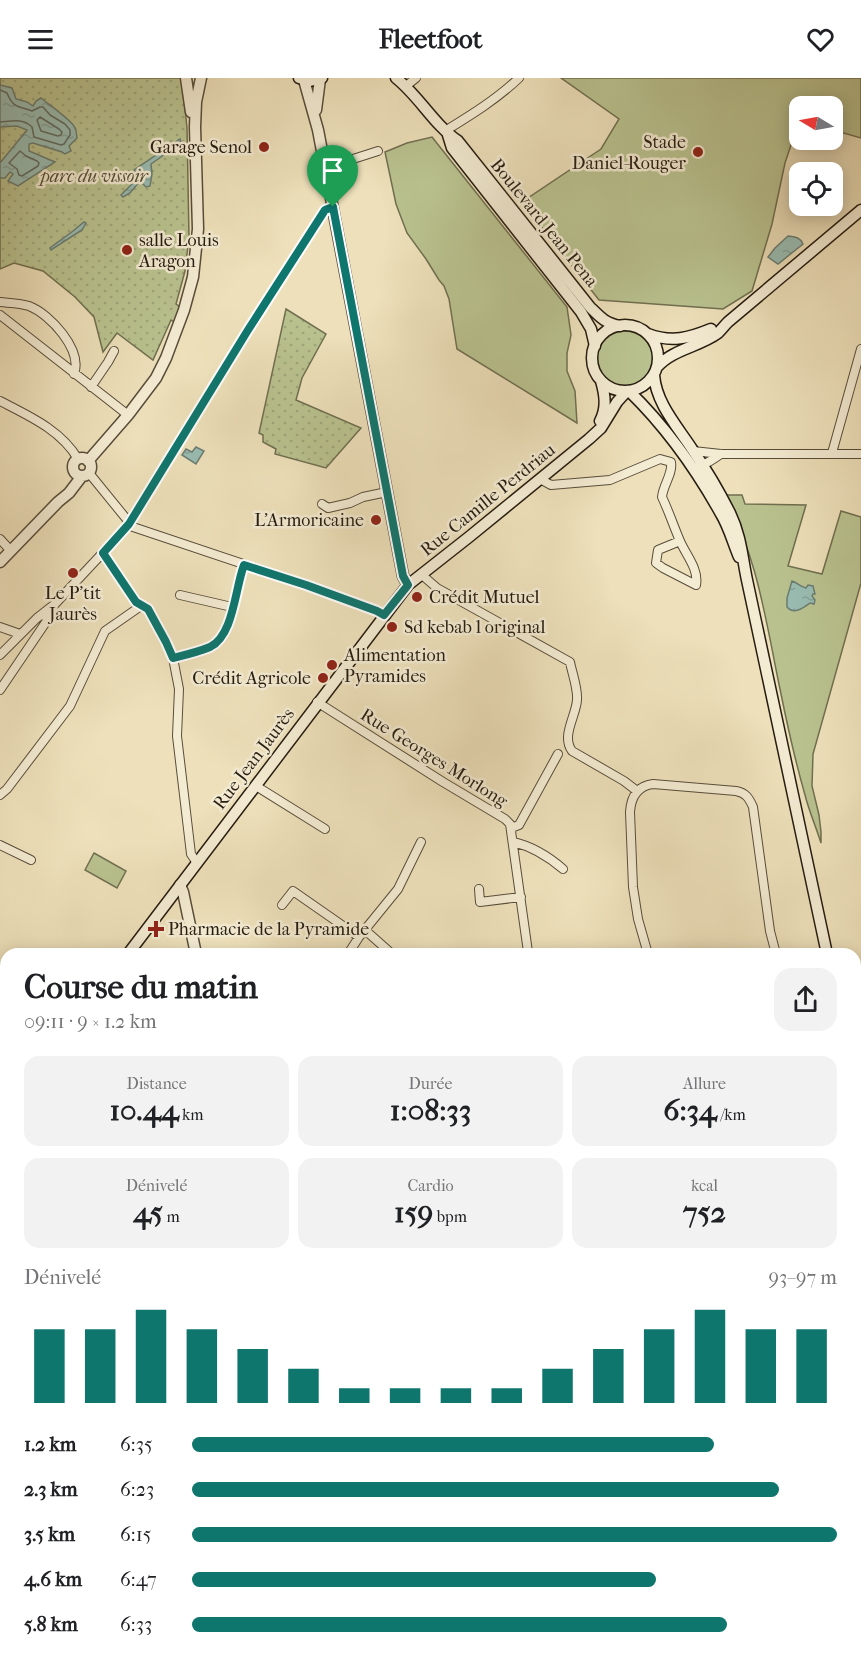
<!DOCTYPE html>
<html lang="fr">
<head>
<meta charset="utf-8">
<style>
	:root { --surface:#fff; --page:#f2f2f2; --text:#202124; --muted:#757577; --accent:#0f766e }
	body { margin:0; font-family:"IM FELL French Canon",serif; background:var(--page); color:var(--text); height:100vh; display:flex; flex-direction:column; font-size:22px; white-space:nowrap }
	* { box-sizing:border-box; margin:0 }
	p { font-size:20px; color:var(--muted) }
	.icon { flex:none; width:33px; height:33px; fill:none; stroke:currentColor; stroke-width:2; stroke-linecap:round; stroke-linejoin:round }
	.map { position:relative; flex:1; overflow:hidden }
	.sheet { position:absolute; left:0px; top:870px; width:861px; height:711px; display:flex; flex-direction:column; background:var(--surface); border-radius:18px 18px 0 0; box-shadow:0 3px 15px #0003 }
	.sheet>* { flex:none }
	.needle { width:39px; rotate:280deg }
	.tools { position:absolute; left:789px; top:18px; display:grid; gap:12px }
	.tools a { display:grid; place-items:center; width:54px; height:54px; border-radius:12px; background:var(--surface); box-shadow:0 3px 15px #0003; font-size:30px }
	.pin { position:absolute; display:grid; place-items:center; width:51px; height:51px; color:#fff; margin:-62px -26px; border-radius:50% 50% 50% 0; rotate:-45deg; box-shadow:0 0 6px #0007 }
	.pin .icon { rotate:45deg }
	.round { display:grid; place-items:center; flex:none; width:63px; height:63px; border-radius:18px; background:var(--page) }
	.headline { display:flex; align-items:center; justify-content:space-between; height:102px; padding:0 24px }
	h1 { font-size:33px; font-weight:700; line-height:45px }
	.metrics { display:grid; grid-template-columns:repeat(3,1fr); gap:9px; height:102px; padding:6px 24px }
	.metrics div { display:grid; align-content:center; border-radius:15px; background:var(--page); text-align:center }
	.metrics b { font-size:30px; font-weight:700 }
	.metrics small { font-size:16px; font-weight:400 }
	.metrics p { font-size:16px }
	.chart { height:168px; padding:12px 24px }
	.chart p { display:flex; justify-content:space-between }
	.chart svg { width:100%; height:108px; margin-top:6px; stroke:var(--accent); stroke-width:6 }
	ul { padding:0 24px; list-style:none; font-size:20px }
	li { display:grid; grid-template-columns:96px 72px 1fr; align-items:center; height:45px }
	li i { height:15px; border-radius:8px; background:var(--accent) }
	header { display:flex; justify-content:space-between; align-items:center; height:78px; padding:0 24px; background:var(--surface); font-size:27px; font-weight:700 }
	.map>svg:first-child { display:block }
</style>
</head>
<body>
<header><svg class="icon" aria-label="menu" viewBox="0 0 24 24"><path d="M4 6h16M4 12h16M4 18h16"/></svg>Fleetfoot<svg class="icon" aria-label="heart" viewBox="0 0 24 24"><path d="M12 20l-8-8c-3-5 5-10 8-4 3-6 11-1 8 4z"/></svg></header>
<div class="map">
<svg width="861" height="1581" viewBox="0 0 861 1581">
	<defs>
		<pattern id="park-dots" width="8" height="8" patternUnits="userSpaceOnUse" patternTransform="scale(1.5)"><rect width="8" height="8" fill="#b9c28f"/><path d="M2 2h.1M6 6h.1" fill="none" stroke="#9fa67a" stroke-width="1.8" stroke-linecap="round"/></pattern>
		<pattern id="water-ripples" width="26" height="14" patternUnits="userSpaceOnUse" patternTransform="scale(1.5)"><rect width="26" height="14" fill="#99bdb3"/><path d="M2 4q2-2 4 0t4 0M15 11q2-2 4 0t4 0" fill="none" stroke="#84a299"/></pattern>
	</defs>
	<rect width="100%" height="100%" fill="#ede0ba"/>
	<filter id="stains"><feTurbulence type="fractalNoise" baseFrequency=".00333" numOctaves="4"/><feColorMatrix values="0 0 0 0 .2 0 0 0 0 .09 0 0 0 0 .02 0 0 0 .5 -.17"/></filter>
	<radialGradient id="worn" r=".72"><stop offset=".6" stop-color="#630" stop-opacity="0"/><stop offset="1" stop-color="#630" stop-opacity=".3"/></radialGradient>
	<path fill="#b9c28f" stroke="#706f50" stroke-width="1.5" d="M561 0H861V60L833 52 832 28H800L799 46 797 49 785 85 772 146 752 213 723 231 599 222 522 124 601 71 619 41Z
		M432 59 567 229 571 257 567 275V293L575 313 577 345 457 271 449 221 444 208 439 202 426 181 407 155 396 126 385 74 407 65Z
		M597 281a28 28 0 1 1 56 0a28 28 0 1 1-56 0Z
		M722 415 727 417H742L745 426 806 427 788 488 822 496 841 433 861 439V505L813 676 812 708 819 737 821 754V765C816 749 809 733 805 717 795 682 787 646 780 611 766 544 757 474 722 415Z
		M94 775 126 793 117 810 85 792Z
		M855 1040 861 1066V1180L855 1149Z
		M855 1215 861 1249V1436L855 1433Z"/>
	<path fill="url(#park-dots)" stroke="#706f50" stroke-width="1.5" d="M0 0H182L187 50 189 159 185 193 176 226 180 229 174 244 171 242 153 282 117 255 103 274 94 239 75 219 43 193 14 185 0 191Z
		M286 231 326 256 302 300 296 322 361 350 326 390 275 376 276 371 263 364V357L259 355Z
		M0 1269 6 1271V1303L0 1301Z"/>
	<path fill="url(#water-ripples)" stroke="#6b7d72" stroke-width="1.5" d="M0 7 12 10 16 21 27 24 33 28 36 23 41 20C48 26 73 43 75 50 77 53 76 57 77 60L69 68 71 73 65 76 62 74 33 65 29 66V73L55 84 18 108 8 103 13 96 10 94 5 100H0V85L27 52 17 48 0 49Z
		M180 61 181 65 151 86 152 96 150 108 146 109 140 103 130 115 123 119 121 117 139 99 134 92Z
		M84 144 86 145 82 152 51 172 50 170 73 153Z
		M788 158C795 159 800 159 803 166L778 186 768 179 775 170Z
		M196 369 204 373 196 386 182 377 186 371 192 374Z
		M792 503C798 505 800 509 806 510L808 507 813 508 815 516H813L812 518 815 522 814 526 810 525C803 530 794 537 787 529V520Z"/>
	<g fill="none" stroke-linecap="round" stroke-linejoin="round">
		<path stroke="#606c62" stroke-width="1.5" d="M0 12 7 15C13 30 18 28 32 33L40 29H43L50 37 65 46 70 52V57L64 66 61 67 34 59 32 49C23 40 12 43 0 44
			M40 39 59 51 62 54 61 57 58 58 41 53 37 42Z
			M20 73 26 78 37 83 39 85 38 88 22 98 19 97 17 91 9 85Z"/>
		<g stroke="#584d3b" stroke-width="10">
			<path id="minor" d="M406 8 416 0
				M445 53C471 37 497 21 519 0
				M325 90 378 73
				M0 224C9 225 20 225 29 228 50 236 83 272 74 296
				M0 237 128 337
				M91 309 108 284 114 273
				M0 323C29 338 61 352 78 381
				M693 373 721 376H861
				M832 375 861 271
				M699 387C707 387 714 380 721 376
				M89 395 133 449 306 507 379 534 384 537
				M540 401 551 407 610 402 660 381 671 384C673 396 663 407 662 419 669 434 674 449 680 463 686 477 699 491 696 507L663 490 656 485 658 472 680 463
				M322 426 328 430 350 425 363 419 387 414
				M0 461 11 473
				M103 475 136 524 148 531 167 565 173 580 179 611 177 658 191 776 197 785
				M422 497 437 510 570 584C572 595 578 610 577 622 576 638 561 658 572 673L624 703 637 713
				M180 517 232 529
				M0 549 20 556
				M0 577 37 540 55 526 126 450 248 252 325 132 333 129
				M173 580C185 577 198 574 210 569 234 557 235 510 244 487
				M0 612 46 544 48 536 47 533
				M317 624 443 704 505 741 510 746 528 874 520 876
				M256 708 325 751
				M0 717 7 711 70 628 105 553 138 530 140 527
				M511 750 519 747 558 676
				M513 764C531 768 549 779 563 791
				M0 767 31 782
				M479 811 480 824 521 819
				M282 827 293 813 359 859
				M365 852 392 876
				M348 876 359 859 398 811 421 764
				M648 876 638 841 633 809 630 734C631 719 637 708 653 706L736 713C746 715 749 720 753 729L770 853 776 876
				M0 917 6 921
				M0 934 6 927
				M855 1169 861 1203
				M0 1179 6 1180
				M0 1247 6 1240
				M0 1266 6 1267
				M0 1305 6 1306
				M1 1375 6 1352
				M0 1440 6 1442
				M0 1541 6 1543
				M152 1575 153 1581
				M245 1575V1581
				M383 1575 386 1581"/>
		</g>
		<g stroke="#584d3b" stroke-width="13">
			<path id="tertiary" d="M186 0 191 34
				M304 2 318 52 403 498 408 507
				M316 32 320 1
				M73 389a9 9 0 1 1 18 0a9 9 0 1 1-18 0Z
				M88 383 128 337 156 300 166 280 184 232 193 199 198 151 195 49 196 24 201 0
				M0 484 58 424 69 415 82 398
				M180 807 183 814 196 876
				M299 1575 305 1580 312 1581 319 1575"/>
		</g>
		<g stroke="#261c11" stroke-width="13">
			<path id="secondary" d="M299 0 310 3 322 0
				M396 0C419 18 434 47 458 63L590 229C600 239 605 245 620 248
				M448 57 452 70 581 234 591 251 595 268
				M592 280a33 33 0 1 1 66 0a33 33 0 1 1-66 0Z
				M648 256C672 265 689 260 711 251
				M657 289C673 271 699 269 718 255 721 252 725 247 728 244L861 132
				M654 297C656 325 677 348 692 371 706 391 719 413 730 435 741 458 742 478 747 502L827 876
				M629 313C666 349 696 391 721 436 729 449 733 465 739 479
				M600 343C607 330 605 317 601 303
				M128 876 408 507 469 459 589 361 601 350 617 324 627 313
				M855 1010 861 1036
				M0 1045 6 1037
				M855 1561 861 1556
				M834 1581 840 1575"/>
		</g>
		<use href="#minor" stroke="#f3ebd2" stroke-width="8"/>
		<use href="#tertiary" stroke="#f3ebd2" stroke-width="10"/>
		<use href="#secondary" stroke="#f3ebd2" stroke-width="10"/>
	</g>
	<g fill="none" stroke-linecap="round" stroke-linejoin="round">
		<g stroke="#fff" stroke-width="12">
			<path id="route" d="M333 129 403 498 408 507 384 537 377 533 306 507 244 487C235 510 234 557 210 569 198 574 185 577 173 580L166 564 148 531 136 524 103 475 129 446 248 252 325 132Z"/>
		</g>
		<use href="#route" stroke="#0f766e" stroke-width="8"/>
	</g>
	<g fill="#8f2418" stroke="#f3ebd2" stroke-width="2">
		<circle cx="264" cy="69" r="6"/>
		<circle cx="698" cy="74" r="6"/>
		<circle cx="127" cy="172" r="6"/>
		<circle cx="376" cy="442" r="6"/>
		<circle cx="73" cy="495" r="6"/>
		<circle cx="417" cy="519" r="6"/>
		<circle cx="392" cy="549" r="6"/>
		<circle cx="332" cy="587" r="6"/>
		<circle cx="323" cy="600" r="6"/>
		<path d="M153 842h6v6h6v6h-6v6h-6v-6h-6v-6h6z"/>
	</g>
	<g text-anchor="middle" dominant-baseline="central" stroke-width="5" stroke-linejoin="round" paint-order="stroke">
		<g font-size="18" fill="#261c11" stroke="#f3ebd2" text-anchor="start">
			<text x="686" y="64" text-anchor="end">Stade<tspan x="686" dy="21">Daniel-Rouger</tspan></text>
			<text x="252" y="69" text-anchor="end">Garage Senol</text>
			<text x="139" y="162">salle Louis<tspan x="139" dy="21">Aragon</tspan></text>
			<text x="364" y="442" text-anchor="end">L'Armoricaine</text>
			<text x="73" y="515" text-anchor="middle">Le P’tit<tspan x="73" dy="21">Jaurès</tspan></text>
			<text x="429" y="519">Crédit Mutuel</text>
			<text x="404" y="549">Sd kebab l original</text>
			<text x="344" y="577">Alimentation<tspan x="344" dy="21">Pyramides</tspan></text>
			<text x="311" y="600" text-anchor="end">Crédit Agricole</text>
			<text x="168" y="851">Pharmacie de la Pyramide</text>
		</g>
		<g font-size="18" font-style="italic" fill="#524e37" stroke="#f3ebd2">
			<text x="94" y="98">parc du vissoir</text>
		</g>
		<g font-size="18" fill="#261c11" stroke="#f3ebd2">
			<text transform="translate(544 145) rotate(51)">Boulevard Jean Pena</text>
			<text transform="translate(488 422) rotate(-39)">Rue Camille Perdriau</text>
			<text transform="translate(434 680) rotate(32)">Rue Georges Morlong</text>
			<text transform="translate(254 681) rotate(-53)">Rue Jean Jaurès</text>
		</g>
	</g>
	<rect width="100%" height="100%" filter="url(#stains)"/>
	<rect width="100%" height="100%" fill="url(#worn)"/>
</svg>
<div class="tools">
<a><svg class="needle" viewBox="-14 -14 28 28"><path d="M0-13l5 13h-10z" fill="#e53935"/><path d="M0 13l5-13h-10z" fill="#757577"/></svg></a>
<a><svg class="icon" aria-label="locate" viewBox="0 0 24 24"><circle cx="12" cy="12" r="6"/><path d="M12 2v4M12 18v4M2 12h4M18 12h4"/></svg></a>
</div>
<div class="pin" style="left:333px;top:129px;background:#1e9e55"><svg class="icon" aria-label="arrive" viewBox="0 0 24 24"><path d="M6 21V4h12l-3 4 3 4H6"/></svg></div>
<section class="sheet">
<div class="headline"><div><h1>Course du matin</h1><p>09:11 · 9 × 1.2 km</p></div><a class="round"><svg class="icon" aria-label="share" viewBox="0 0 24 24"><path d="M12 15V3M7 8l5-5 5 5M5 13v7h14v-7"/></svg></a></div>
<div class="metrics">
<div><p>Distance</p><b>10.44<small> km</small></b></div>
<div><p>Durée</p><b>1:08:33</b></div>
<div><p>Allure</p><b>6:34<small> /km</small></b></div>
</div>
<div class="metrics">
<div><p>Dénivelé</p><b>45<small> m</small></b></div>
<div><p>Cardio</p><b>159<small> bpm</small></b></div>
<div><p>kcal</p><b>752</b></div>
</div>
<div class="chart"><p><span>Dénivelé</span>93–97 m</p>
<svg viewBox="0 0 160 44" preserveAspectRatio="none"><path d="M5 44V14M15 44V14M25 44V6M35 44V14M45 44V22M55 44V30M65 44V38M75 44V38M85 44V38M95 44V38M105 44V30M115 44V22M125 44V14M135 44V6M145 44V14M155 44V14"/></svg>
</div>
<ul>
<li><b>1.2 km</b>6:35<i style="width:81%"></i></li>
<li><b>2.3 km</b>6:23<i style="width:91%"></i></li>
<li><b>3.5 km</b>6:15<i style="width:100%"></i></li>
<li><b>4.6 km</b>6:47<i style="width:72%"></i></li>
<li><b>5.8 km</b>6:33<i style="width:83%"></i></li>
</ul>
</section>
</div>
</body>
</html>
